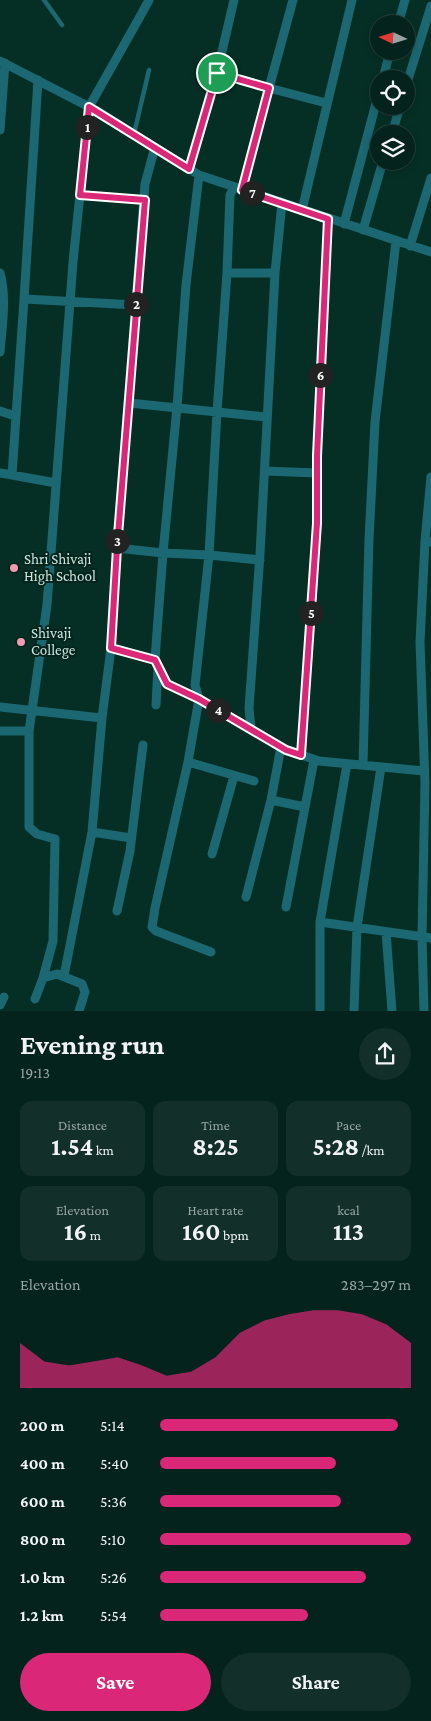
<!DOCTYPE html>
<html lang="en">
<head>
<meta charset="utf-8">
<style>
	:root { --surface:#04231c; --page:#122f29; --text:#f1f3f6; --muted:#97a4a3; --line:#25403b; --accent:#db2777 }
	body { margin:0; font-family:"Crimson Pro",serif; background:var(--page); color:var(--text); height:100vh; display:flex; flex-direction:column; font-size:19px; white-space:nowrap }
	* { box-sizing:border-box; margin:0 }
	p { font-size:16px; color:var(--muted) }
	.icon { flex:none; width:28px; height:28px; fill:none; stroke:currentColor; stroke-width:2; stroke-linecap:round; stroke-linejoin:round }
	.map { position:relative; height:1011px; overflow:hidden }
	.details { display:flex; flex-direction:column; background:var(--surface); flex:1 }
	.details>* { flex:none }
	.needle { width:32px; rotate:274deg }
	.controls { position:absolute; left:370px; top:15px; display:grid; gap:10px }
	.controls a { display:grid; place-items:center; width:45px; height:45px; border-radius:50%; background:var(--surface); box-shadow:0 2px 8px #0003,0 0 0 1px var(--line); font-size:25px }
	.pin { position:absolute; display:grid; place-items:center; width:42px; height:42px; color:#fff; margin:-21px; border:2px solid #fff; border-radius:50%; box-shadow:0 1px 5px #0007 }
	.km { position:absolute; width:25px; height:25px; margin:-12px; border-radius:50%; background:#222; color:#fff; font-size:14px; line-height:25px; text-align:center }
	.round { display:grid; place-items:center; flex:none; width:52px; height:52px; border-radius:26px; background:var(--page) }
	.headline { display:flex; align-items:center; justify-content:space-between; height:85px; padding:0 20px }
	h1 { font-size:28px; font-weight:700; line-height:38px }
	.metrics { display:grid; grid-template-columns:repeat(3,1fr); gap:8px; height:85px; padding:5px 20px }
	.metrics div { display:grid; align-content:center; border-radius:12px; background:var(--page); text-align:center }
	.metrics b { font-size:25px; font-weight:700 }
	.metrics small { font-size:14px; font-weight:400 }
	.metrics p { font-size:14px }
	.chart { height:140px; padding:10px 20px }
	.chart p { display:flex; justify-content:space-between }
	.chart svg { width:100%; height:90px; margin-top:5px; fill:var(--accent); opacity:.7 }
	.primary-button { display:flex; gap:10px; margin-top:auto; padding:10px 20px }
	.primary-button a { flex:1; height:58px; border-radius:30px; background:var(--accent); color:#fff; font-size:20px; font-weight:700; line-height:58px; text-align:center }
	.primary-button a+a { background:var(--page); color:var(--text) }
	ul { padding:0 20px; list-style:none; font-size:16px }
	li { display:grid; grid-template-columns:80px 60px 1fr; align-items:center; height:38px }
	li i { height:12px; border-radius:6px; background:var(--accent) }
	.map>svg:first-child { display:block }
</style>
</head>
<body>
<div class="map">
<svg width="431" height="1011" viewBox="0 0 431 1011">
	<rect width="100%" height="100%" fill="#052f25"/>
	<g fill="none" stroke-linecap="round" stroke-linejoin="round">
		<path stroke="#1b6872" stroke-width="4.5" d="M44 0 62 25
			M134 134 149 70"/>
		<path stroke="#1b6872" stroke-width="9" d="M234 0 217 73 269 88 293 0
			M398 24 405 0
			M0 61 99 112 199 175 431 252
			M383 79 390 51
			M38 80 24 299 136 305
			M406 86 431 6
			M0 130 5 63
			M392 134 400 106
			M189 169 217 73
			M199 175 186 285 177 407 163 553 209 555 195 685 199 699 251 729
			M234 187 230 195 227 273H275
			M242 190 269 88 326 103
			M80 195 145 200
			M282 203 275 273 260 554 249 708 251 729 287 750 319 761 424 771
			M302 210 352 0
			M344 224 379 92
			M363 230 383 161
			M410 246 431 178
			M0 273C7 298 2 326 0 352
			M227 273 217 412 267 417
			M24 299 12 475 56 483
			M129 403 217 412 209 555 260 560
			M0 411 15 416
			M265 471 317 473
			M0 473 12 475
			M431 477 425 541 431 542
			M117 548 111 648 155 659 167 684 199 699 188 762 254 781
			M155 659 163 553 117 548 145 184 155 147
			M156 705 158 667
			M0 707 102 718 111 648
			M0 731H29L47 605 73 262 89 107 142 13 149 0
			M29 731V827L37 834 55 839 53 941 43 978
			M281 747 271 800 305 807
			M301 755 317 523V456L328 219
			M188 762 155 908 152 927 156 931 211 952
			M363 765 369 539 375 422 396 241
			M92 832 131 838
			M212 854 234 776
			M246 897 271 800
			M286 907 314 760
			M117 911 130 851 143 745
			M320 922 431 938
			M386 932 392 1011
			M64 976 92 832 102 718
			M35 999 43 978 57 974 82 984 85 992 79 1011
			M0 1005 4 997
			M320 1011V922L347 764
			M354 1011 357 927 381 767
			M424 1011 422 937 425 783 420 642 425 541"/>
	</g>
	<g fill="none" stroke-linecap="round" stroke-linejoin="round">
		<g stroke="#fff" stroke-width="10">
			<path id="route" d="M217 73 269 88 242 190 328 219 317 456V523L301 755 286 750 199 699 167 684 155 660 111 648 117 548 145 200 80 195 89 107 189 169Z"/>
		</g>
		<use href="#route" stroke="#db2777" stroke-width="6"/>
	</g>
	<g fill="#f19ab2" stroke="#00251c" stroke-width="2">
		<circle cx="14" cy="568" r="5"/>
		<circle cx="21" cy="642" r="5"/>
	</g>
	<g text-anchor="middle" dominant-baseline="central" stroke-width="4" stroke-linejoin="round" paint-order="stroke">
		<g font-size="15" fill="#cfe4dd" stroke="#00251c" text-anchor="start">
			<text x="24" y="559">Shri Shivaji<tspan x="24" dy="17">High School</tspan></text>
			<text x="31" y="633">Shivaji<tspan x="31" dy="17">College</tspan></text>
		</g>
	</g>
</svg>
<div class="controls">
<a><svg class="needle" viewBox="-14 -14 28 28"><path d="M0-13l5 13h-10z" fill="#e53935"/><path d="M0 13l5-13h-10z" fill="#97a4a3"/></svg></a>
<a><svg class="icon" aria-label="locate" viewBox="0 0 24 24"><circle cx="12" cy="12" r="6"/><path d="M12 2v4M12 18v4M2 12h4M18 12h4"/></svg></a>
<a><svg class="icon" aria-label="layers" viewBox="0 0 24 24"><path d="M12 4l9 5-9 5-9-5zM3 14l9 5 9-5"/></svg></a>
</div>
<div class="pin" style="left:217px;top:73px;background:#1e9e55"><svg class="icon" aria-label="arrive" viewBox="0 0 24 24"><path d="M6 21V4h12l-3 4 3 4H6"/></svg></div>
<b class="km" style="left:87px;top:127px">1</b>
<b class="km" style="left:136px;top:304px">2</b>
<b class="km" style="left:117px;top:541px">3</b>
<b class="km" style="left:218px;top:710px">4</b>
<b class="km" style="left:311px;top:613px">5</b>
<b class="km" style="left:320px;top:375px">6</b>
<b class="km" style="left:252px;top:193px">7</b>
</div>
<section class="details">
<div class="headline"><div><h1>Evening run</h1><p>19:13</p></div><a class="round"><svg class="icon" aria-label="share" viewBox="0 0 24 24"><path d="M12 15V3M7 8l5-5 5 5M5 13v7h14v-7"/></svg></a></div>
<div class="metrics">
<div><p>Distance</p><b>1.54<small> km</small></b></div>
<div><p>Time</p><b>8:25</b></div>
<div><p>Pace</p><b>5:28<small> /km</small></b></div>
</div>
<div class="metrics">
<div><p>Elevation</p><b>16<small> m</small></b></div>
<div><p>Heart rate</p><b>160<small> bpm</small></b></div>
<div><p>kcal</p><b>113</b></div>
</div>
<div class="chart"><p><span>Elevation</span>283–297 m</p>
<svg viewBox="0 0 160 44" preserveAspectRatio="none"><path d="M0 44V22L10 31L20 33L30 31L40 29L50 33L60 38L70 36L80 29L90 17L100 11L110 8L120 6L130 6L140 8L150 13L160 22V44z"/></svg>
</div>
<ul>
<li><b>200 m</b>5:14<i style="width:95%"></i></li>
<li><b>400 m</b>5:40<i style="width:70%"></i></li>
<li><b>600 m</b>5:36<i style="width:72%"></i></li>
<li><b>800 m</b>5:10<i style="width:100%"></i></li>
<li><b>1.0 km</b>5:26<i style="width:82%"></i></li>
<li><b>1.2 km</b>5:54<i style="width:59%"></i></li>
</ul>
<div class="primary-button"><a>Save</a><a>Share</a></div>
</section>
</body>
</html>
